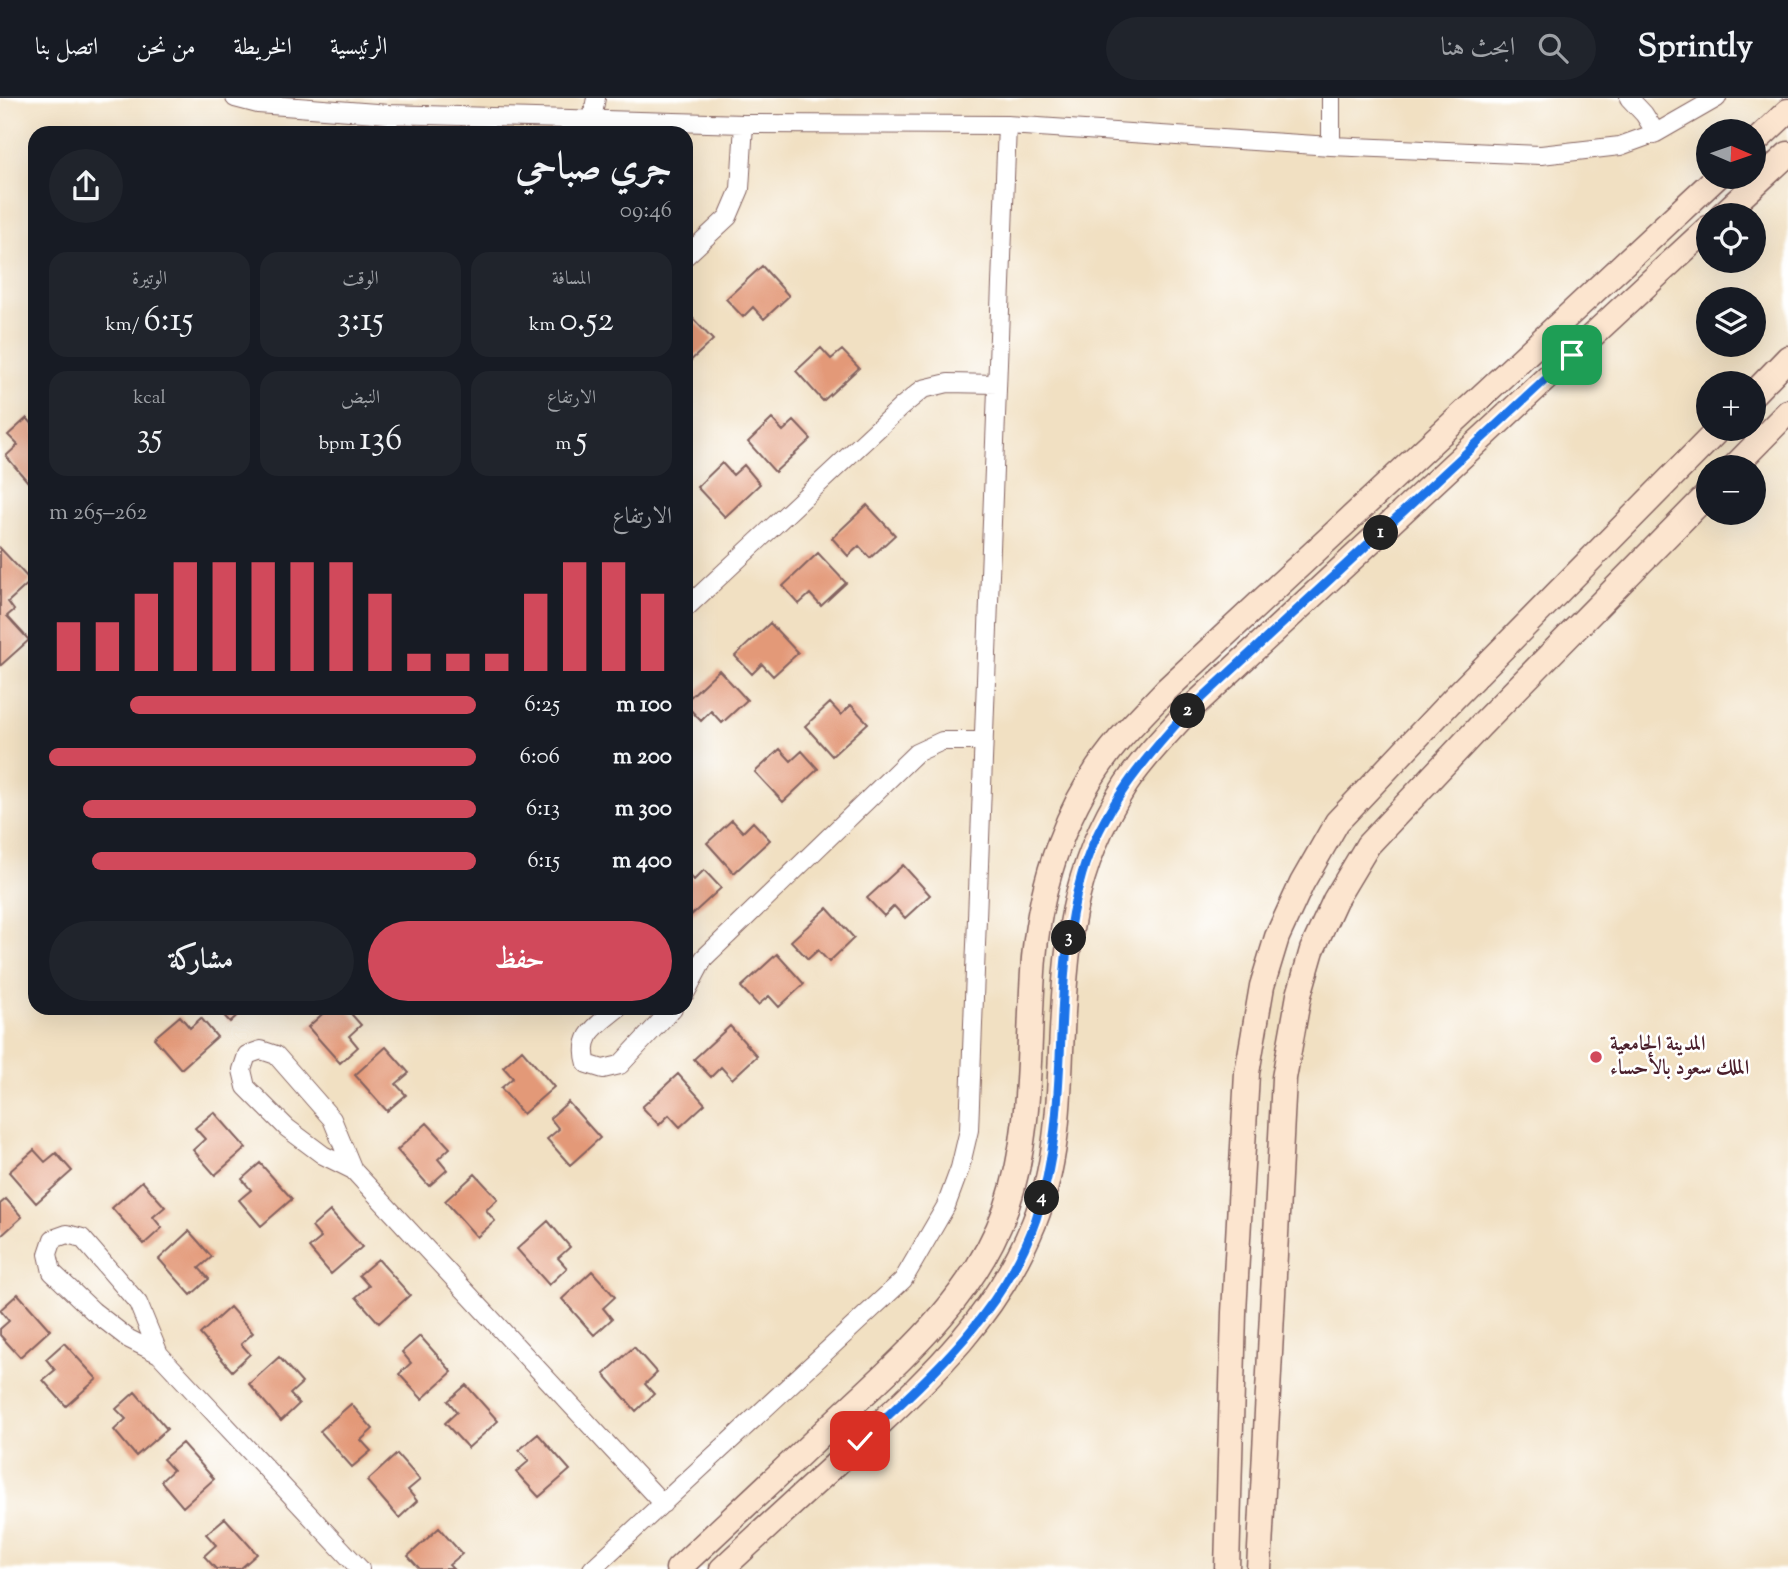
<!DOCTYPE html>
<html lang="ar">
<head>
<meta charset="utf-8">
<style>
	:root { --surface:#171b24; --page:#20242c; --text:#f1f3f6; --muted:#9ea1a6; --line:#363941; --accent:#d1495b }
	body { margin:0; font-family:"Sorts Mill Goudy",Amiri,serif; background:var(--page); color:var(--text); direction:rtl; height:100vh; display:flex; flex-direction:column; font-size:26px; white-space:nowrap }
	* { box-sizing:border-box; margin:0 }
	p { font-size:23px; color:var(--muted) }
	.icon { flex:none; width:38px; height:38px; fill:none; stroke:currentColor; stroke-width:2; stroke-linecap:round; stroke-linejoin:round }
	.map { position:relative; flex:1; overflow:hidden; direction:ltr }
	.sheet { position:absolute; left:28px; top:28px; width:665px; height:889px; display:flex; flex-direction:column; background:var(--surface); border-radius:21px; box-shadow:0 7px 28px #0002; direction:rtl }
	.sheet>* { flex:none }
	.needle { width:46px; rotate:92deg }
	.buttons { position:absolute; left:1696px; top:21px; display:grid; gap:14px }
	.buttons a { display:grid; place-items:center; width:70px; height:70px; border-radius:50%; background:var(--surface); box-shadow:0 7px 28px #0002; font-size:35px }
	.pin { position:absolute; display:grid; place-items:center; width:60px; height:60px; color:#fff; margin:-30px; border-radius:14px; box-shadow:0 4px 10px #0006 }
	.km { position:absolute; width:35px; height:35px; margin:-18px; border-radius:50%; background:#222; color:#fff; font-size:19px; line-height:35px; text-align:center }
	.round { display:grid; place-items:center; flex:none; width:74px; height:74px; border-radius:37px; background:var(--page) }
	.head { display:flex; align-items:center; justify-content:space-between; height:119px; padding:0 21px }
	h1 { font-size:38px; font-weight:600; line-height:52px }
	.stats { display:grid; grid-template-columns:repeat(3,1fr); gap:10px; height:119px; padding:7px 21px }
	.stats div { display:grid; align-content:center; border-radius:18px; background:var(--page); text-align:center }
	.stats b { font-size:35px; font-weight:600 }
	.stats small { font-size:19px; font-weight:400 }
	.stats p { font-size:19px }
	.chart { height:196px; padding:14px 21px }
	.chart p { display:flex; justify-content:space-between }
	.chart svg { width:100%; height:126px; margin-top:7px; stroke:var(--accent); stroke-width:6 }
	.action { display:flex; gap:14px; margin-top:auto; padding:14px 21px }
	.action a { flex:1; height:80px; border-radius:42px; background:var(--accent); color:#fff; font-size:28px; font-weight:600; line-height:80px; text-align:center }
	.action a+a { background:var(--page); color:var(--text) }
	ul { padding:0 21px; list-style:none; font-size:23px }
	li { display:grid; grid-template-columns:112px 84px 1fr; align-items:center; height:52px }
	li i { height:18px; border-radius:9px; background:var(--accent) }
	header { display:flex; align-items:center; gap:42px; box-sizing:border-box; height:98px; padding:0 35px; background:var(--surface); border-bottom:2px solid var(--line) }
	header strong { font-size:33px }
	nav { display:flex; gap:38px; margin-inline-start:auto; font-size:24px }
	.search { width:490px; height:63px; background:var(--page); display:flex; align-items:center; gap:18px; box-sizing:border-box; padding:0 24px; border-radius:38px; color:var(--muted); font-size:26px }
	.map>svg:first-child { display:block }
</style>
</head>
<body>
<header>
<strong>Sprintly</strong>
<div class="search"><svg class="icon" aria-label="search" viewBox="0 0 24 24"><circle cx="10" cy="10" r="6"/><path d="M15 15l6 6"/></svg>ابحث هنا</div>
<nav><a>الرئيسية</a><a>الخريطة</a><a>من نحن</a><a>اتصل بنا</a></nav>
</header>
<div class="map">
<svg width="1788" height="1471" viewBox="0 0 1788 1471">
	<rect width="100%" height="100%" fill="#fff"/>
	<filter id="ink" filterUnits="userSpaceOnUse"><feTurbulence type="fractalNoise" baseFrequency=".0143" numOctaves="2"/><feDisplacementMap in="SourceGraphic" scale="14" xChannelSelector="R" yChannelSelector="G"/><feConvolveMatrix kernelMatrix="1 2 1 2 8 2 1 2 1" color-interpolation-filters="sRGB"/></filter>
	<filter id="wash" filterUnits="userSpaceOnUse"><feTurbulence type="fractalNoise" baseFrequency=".00686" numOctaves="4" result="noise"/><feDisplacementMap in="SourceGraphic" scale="28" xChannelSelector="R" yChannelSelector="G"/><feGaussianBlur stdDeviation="1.57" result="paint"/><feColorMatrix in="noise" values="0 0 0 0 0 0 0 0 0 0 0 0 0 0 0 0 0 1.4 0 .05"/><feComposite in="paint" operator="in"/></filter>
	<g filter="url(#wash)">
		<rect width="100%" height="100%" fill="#f1e0c2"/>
		<g id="blocks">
			<path fill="#e39978" d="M762 168 789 198 764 221 753 209 743 219 726 201Z
				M686 213 713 242 688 265 686 263Z
				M821 250 831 261 842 252 859 270 823 303 796 273Z
				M27 320 35 329V378L28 384 6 358 18 347 8 337Z
				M772 321 783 333 794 323 811 341 775 374 748 344Z
				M722 365 733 377 744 367 760 386 725 419 697 389Z
				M867 407 895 437 870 460 859 448 848 458 832 440Z
				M0 450 31 483 8 504 14 512 7 518 29 542 0 568Z
				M818 455 846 485 821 508 810 496 799 506 783 488Z
				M770 525 798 555 773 578 762 566 752 576 735 558Z
				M719 572 747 602 722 625 711 613 701 623 686 607V603Z
				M830 605 841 617 851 607 868 625 832 658 805 628Z
				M780 651 791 663 802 653 818 671 783 704 755 674Z
				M732 722 743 734 753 724 770 742 734 775 707 745Z
				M903 767 930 797 905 820 894 808 884 818 867 800Z
				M704 772 721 790 686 822V773L694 782Z
				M827 810 854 840 829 864 818 852 808 861 791 843Z
				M777 856 804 886 779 909 769 898 758 907 741 889Z
				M217 910H245L230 924Z
				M329 910H346L361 927 349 938 358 949 340 965 308 929Z
				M180 918 190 930 201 920 217 939 181 971 154 940Z
				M730 928 757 958 732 981 721 969 711 979 694 961Z
				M386 949 409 975 396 986 406 997 387 1013 355 977Z
				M522 952 554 989 523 1016 501 990 513 980 503 969Z
				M678 976 705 1006 680 1029 669 1017 659 1027 642 1009Z
				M568 1004 600 1040 570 1067 547 1041 559 1031 550 1020Z
				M214 1014 246 1050 215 1077 193 1052 205 1041 195 1030Z
				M427 1025 450 1050 438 1061 447 1072 429 1088 397 1052Z
				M34 1052 45 1064 56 1055 72 1073 36 1105 9 1074Z
				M260 1065 292 1101 261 1128 239 1102 251 1092 242 1081Z
				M475 1076 498 1101 486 1112 495 1123 477 1139 445 1103Z
				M142 1083 165 1109 153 1119 162 1130 144 1146 112 1110Z
				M6 1101 22 1119 0 1139V1106Z
				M330 1113 362 1149 331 1176 309 1150 321 1140 312 1129Z
				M548 1123 570 1149 558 1160 567 1170 549 1187 517 1151Z
				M189 1133 212 1159 199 1170 209 1181 191 1197 159 1161Z
				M378 1161 410 1197 379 1225 356 1199 369 1188 359 1177Z
				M592 1173 615 1199 603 1210 612 1221 594 1237 562 1201Z
				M18 1196 50 1232 20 1259 0 1237V1231L9 1223 0 1212Z
				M230 1209 253 1235 241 1246 250 1256 232 1273 200 1236Z
				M420 1238 452 1274 422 1301 399 1276 411 1265 402 1254Z
				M64 1245 97 1281 66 1308 43 1282 55 1272 46 1261Z
				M634 1249 657 1275 645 1286 654 1296 636 1313 604 1276Z
				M279 1259 302 1285 290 1296 299 1306 281 1323 249 1286Z
				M466 1287 498 1323 468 1350 445 1325 457 1314 448 1303Z
				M135 1294 167 1331 136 1358 114 1332 126 1321 116 1311Z
				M351 1306 373 1331 361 1342 371 1353 352 1369 320 1333Z
				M538 1336 570 1372 539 1399 516 1374 529 1363 519 1352Z
				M182 1345 214 1381 183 1409 161 1383 173 1372 163 1361Z
				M397 1356 420 1382 408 1392 417 1403 399 1420 367 1383Z
				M225 1420 257 1456 240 1471H216L204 1458 216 1447 206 1436Z
				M439 1430 462 1456 449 1467 453 1471H420L408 1458Z"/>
		</g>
	</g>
	<g filter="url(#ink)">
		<use href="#blocks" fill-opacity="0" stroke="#846360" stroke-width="2"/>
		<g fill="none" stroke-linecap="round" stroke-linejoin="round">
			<g stroke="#846360" stroke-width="20">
				<path id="street" d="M235 0 258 6 389 16 744 26 1007 27 1331 48 1541 57 1620 48 1656 35 1717 0
					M1331 0V48
					M1629 0 1644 16 1656 35
					M592 21 596 0
					M388 35 389 16
					M686 158 728 119 740 91 744 26
					M686 510 901 309 923 291 948 285 997 286
					M686 894 704 860 916 655 942 643H984
					M618 910C597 928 578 936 587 966L603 971 620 967 673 910
					M353 1072 323 1057 287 1030 246 989 242 972 247 957 261 952 276 957 332 1021 353 1072 663 1406
					M159 1256 129 1241 93 1213 52 1174 48 1156 53 1141 67 1136 82 1140 138 1205 159 1256 360 1471
					M592 1471 903 1182 946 1108 960 1070 969 1032 1007 27"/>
			</g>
			<g stroke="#846360" stroke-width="27">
				<path id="secondary" d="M1754 45 1788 13
					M1722 117 1788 56
					M1754 295 1788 260
					M1734 369 1788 314
					M678 1471C729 1423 781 1375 832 1326 899 1263 974 1201 1006 1111 1034 1030 1027 945 1034 860 1041 782 1067 703 1119 642 1134 625 1150 609 1166 592L1717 79
					M722 1471C767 1429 813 1387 858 1346 931 1278 996 1219 1034 1125 1056 1071 1059 1011 1061 953 1066 851 1069 775 1126 686 1144 659 1167 636 1188 613L1708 130
					M1227 1471 1234 1215 1247 975 1262 888 1277 839 1302 785 1337 724 1453 601 1719 331
					M1259 1471 1284 980 1299 897 1312 852 1335 802 1368 747 1480 628 1708 396"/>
			</g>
			<use href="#street" stroke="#fff" stroke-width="18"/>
			<use href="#secondary" stroke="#fce5cf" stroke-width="24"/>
		</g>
	</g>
	<g fill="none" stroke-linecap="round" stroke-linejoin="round" filter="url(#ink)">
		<g stroke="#fff" stroke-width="14">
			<path id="route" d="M860 1343C929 1280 1005 1213 1036 1121 1074 1007 1048 889 1082 776 1101 712 1144 661 1188 613L1572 257"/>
		</g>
		<use href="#route" stroke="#1a73e8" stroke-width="9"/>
	</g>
	<circle fill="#d1495b" stroke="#fff" stroke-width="2.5" cx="1596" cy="959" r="7"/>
	<g text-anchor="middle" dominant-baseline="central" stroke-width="5" stroke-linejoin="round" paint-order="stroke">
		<g font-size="21" font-weight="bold" fill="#4a1f2b" stroke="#fff" text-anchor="start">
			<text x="1610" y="947">المدينة الجامعية<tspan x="1610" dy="24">الملك سعود بالأحساء</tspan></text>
		</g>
	</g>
</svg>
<div class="buttons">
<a><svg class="needle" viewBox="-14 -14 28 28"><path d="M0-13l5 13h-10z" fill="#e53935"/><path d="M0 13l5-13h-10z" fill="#9ea1a6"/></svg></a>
<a><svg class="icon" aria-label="locate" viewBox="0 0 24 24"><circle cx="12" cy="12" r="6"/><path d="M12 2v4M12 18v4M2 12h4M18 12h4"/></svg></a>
<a><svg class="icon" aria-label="layers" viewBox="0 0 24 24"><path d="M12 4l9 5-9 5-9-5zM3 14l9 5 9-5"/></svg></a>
<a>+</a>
<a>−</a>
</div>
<div class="pin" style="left:1572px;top:257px;background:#1e9e55"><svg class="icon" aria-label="arrive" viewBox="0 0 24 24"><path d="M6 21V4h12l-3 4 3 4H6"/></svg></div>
<div class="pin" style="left:860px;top:1343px;background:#d93025"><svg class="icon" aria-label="check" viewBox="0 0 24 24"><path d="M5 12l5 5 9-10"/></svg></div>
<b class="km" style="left:1381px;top:435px">1</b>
<b class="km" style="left:1188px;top:613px">2</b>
<b class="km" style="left:1069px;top:840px">3</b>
<b class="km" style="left:1042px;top:1100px">4</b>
<section class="sheet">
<div class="head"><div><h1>جري صباحي</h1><p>09:46</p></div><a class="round"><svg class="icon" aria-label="share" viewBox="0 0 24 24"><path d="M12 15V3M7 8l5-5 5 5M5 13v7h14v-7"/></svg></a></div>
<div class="stats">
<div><p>المسافة</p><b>0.52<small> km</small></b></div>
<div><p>الوقت</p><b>3:15</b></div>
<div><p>الوتيرة</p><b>6:15<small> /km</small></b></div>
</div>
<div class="stats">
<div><p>الارتفاع</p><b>5<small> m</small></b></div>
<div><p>النبض</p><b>136<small> bpm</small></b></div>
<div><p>kcal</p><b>35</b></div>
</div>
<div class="chart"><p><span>الارتفاع</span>262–265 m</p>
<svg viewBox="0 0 160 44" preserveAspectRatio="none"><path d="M5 44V27M15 44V27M25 44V17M35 44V6M45 44V6M55 44V6M65 44V6M75 44V6M85 44V17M95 44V38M105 44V38M115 44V38M125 44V17M135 44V6M145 44V6M155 44V17"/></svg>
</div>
<ul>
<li><b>100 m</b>6:25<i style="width:81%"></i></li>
<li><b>200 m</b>6:06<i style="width:100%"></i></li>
<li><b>300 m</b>6:13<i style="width:92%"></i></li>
<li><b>400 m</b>6:15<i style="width:90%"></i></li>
</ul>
<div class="action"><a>حفظ</a><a>مشاركة</a></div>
</section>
</div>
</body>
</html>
